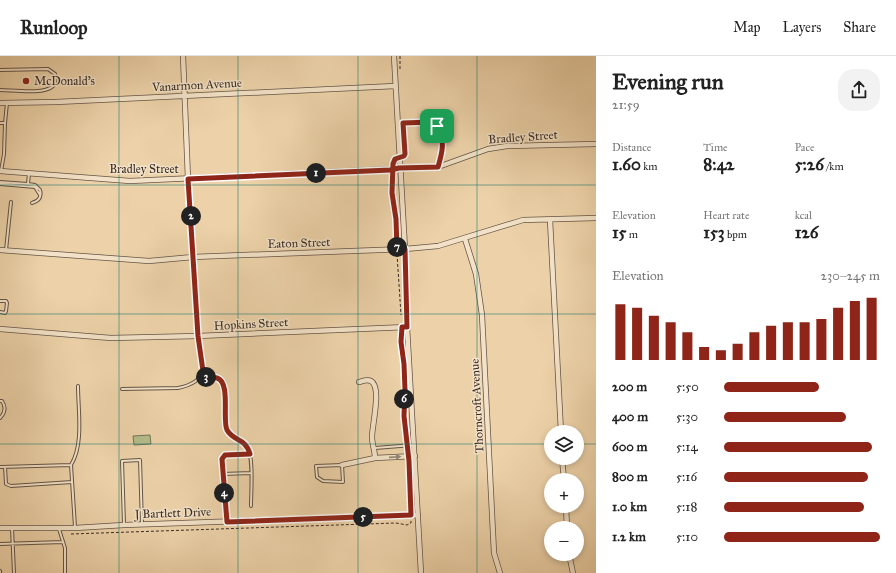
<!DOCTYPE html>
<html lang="en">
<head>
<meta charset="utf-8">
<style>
	:root { --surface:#fff; --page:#f2f2f2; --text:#222; --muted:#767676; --line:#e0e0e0; --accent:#8f2418 }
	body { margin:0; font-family:"IM FELL Great Primer",serif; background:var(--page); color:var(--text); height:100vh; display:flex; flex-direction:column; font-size:15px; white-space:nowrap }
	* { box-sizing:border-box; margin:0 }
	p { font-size:13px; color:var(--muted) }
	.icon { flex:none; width:22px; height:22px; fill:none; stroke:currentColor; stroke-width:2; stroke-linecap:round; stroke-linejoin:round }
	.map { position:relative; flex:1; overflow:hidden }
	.panel { display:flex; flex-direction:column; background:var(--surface); width:300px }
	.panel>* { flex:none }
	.tools { position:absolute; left:544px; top:369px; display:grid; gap:8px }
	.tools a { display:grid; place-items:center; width:40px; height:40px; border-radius:50%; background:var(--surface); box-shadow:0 2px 6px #0003; font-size:20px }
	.pin { position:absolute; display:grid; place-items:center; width:34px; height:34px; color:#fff; margin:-17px; border-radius:8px; box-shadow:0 2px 6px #0006 }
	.km { position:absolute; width:20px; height:20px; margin:-10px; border-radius:50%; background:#222; color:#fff; font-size:11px; line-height:20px; text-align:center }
	.round { display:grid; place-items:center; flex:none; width:42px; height:42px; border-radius:16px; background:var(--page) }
	.summary { display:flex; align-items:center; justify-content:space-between; height:68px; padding:0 16px }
	h1 { font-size:22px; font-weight:700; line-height:30px }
	.stats { display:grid; grid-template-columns:repeat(3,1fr); gap:6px; height:68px; padding:4px 16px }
	.stats div { display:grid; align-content:center }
	.stats b { font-size:17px; font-weight:700 }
	.stats small { font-size:11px; font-weight:400 }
	.stats p { font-size:11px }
	.chart { height:112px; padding:8px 16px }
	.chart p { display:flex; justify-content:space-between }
	.chart svg { width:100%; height:72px; margin-top:4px; stroke:var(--accent); stroke-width:6 }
	ul { padding:0 16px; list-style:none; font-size:13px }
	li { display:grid; grid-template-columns:64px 48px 1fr; align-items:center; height:30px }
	li i { height:10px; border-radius:5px; background:var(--accent) }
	header { display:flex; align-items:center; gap:24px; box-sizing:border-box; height:56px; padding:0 20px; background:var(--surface); border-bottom:1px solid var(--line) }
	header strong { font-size:19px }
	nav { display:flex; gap:22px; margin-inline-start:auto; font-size:14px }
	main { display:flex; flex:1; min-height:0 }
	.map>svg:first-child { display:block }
</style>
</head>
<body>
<header>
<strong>Runloop</strong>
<nav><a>Map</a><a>Layers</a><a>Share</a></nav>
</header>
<main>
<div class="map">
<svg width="596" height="517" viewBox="0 0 596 517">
	<rect width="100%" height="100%" fill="#edd2a9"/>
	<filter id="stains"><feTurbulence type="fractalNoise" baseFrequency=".005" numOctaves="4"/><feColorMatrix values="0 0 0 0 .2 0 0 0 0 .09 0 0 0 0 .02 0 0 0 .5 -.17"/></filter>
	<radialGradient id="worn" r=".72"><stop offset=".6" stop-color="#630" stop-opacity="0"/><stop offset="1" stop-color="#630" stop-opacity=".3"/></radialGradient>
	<path fill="#b5bd8a" stroke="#767458" d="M150 379 151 388 134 389 133 380Z"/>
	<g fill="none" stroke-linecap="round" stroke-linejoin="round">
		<g stroke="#645547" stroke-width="4">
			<path id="lane" d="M0 14 48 13 55 18C56 23 56 27 53 30 44 39 12 34 0 34
				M0 67H5L4 98 1 115
				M5 67 7 47
				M398 67 432 66C440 72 444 86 443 97 442 101 440 105 438 110
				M0 126 28 128 35 129 40 134C42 141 39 145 32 147
				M0 128 35 131 40 139
				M28 128 29 117
				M6 194 11 146
				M0 245H6L7 247 6 255 5 257 0 256
				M202 320C207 321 213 320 218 322 227 325 225 363 226 372 231 382 242 382 247 390 254 401 251 436 251 450
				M122 333 178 332C188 330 200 325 203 315L198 280
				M0 345H2C6 351 5 357 0 362
				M375 392 413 389
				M342 409 343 426 323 425 317 421 316 410Z
				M0 411 71 409
				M5 411 6 428 11 430 72 426
				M223 418 222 403 225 399 250 398
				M227 465 223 418 251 417
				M124 468 122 405 140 404 142 468
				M75 471 71 409C84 388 78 354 78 330
				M12 472 14 517
				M59 473 65 492V517
				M0 488 63 486
				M0 515V517"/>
		</g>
		<g stroke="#645547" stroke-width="6">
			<path id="street" d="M183 0 188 123 198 280
				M394 0 405 193 407 271 421 517
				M0 47 56 46 395 30
				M0 115 130 125 390 113 399 111H438L488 93 507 90 596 88
				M550 164 561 376
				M465 183 476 218 482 259 494 497 500 517
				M0 194 149 205 193 201 405 193 438 190 523 164 596 162
				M0 273 111 282 198 280 407 271
				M359 326C363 325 367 323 371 325 382 331 372 369 372 381 372 388 375 395 375 402
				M562 402 564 424
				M342 409 375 402 415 400
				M566 450 567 472
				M0 472H75L124 469 418 459
				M569 498 573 517"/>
		</g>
		<path stroke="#372b26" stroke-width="1" stroke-dasharray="3 2" stroke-linecap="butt" d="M400 0V15
			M394 117 392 137 396 163 397 189
			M397 198 401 259
			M402 276 401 286 404 307
			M404 314V360L406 387
			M409 408 411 454
			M71 478 396 467 407 469 411 467V463"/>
		<use href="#lane" stroke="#f3e2c7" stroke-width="2"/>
		<use href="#street" stroke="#f3e2c7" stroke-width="4.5"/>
	</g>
	<defs><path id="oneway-solid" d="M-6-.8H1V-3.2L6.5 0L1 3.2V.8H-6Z"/></defs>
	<use fill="#958676" href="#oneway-solid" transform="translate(395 401) rotate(-4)"/>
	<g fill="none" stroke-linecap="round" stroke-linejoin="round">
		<g stroke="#fff" stroke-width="8">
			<path id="route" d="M437 70C445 86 443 94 438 111L399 112 390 114 188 123 198 280 203 315 202 320C207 321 212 321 217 322 231 326 222 364 227 374 234 386 245 381 250 398L225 399 222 403 227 466 411 459 409 405 404 360 405 334 404 308 401 286 402 271H407L405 193H397L396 163 392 137 393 108 395 103 404 100 405 98 403 67 432 66 437 70"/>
		</g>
		<use href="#route" stroke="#8f2418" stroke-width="5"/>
	</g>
	<path fill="none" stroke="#0f766e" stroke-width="1" stroke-opacity="0.55" d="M119 0V517M238 0V517M358 0V517M477 0V517M0 129H596M0 258H596M0 388H551M577 388H596"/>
	<circle fill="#8f2418" stroke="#f3e2c7" stroke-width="1.5" cx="26" cy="25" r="4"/>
	<g text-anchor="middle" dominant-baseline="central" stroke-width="3" stroke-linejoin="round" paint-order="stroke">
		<g font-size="12" fill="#372b26" stroke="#f3e2c7" text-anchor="start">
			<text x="34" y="25">McDonald's</text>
		</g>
		<g font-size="12" fill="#372b26" stroke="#f3e2c7">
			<text transform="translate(197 29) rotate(-3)">Vanarmon Avenue</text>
			<text transform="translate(523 81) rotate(-4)">Bradley Street</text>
			<text x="144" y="113">Bradley Street</text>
			<text transform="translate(299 187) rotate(-2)">Eaton Street</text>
			<text transform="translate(251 268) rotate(-3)">Hopkins Street</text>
			<text transform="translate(477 350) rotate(-93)">Thorncroft Avenue</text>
			<text transform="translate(173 457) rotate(-2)">J Bartlett Drive</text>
		</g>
	</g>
	<rect width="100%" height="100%" filter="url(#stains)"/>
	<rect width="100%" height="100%" fill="url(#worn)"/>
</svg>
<div class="tools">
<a><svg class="icon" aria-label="layers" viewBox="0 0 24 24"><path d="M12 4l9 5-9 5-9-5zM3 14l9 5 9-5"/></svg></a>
<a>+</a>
<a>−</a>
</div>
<div class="pin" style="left:437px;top:70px;background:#1e9e55"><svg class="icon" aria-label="arrive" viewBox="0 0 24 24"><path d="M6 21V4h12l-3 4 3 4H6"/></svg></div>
<b class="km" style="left:316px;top:117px">1</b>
<b class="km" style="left:191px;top:160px">2</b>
<b class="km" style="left:206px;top:321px">3</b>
<b class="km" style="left:224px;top:437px">4</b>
<b class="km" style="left:363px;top:461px">5</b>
<b class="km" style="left:404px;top:343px">6</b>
<b class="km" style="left:397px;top:191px">7</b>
</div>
<section class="panel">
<div class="summary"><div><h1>Evening run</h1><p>21:59</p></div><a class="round"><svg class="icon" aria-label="share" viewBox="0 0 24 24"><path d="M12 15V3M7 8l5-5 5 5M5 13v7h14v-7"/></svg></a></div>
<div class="stats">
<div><p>Distance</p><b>1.60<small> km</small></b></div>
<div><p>Time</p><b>8:42</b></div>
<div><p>Pace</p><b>5:26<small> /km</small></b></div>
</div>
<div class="stats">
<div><p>Elevation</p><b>15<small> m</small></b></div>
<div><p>Heart rate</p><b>153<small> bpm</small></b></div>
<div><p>kcal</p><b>126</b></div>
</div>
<div class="chart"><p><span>Elevation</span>230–245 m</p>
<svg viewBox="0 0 160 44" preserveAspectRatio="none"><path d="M5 44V10M15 44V12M25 44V17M35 44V21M45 44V27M55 44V36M65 44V38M75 44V34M85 44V27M95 44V23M105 44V21M115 44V21M125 44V19M135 44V12M145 44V8M155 44V6"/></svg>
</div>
<ul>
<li><b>200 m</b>5:50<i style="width:61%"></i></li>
<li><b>400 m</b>5:30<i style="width:78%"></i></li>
<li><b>600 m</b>5:14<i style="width:95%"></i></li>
<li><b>800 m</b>5:16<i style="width:92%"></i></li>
<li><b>1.0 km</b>5:18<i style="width:90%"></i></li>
<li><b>1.2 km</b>5:10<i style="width:100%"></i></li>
</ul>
</section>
</main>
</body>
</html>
